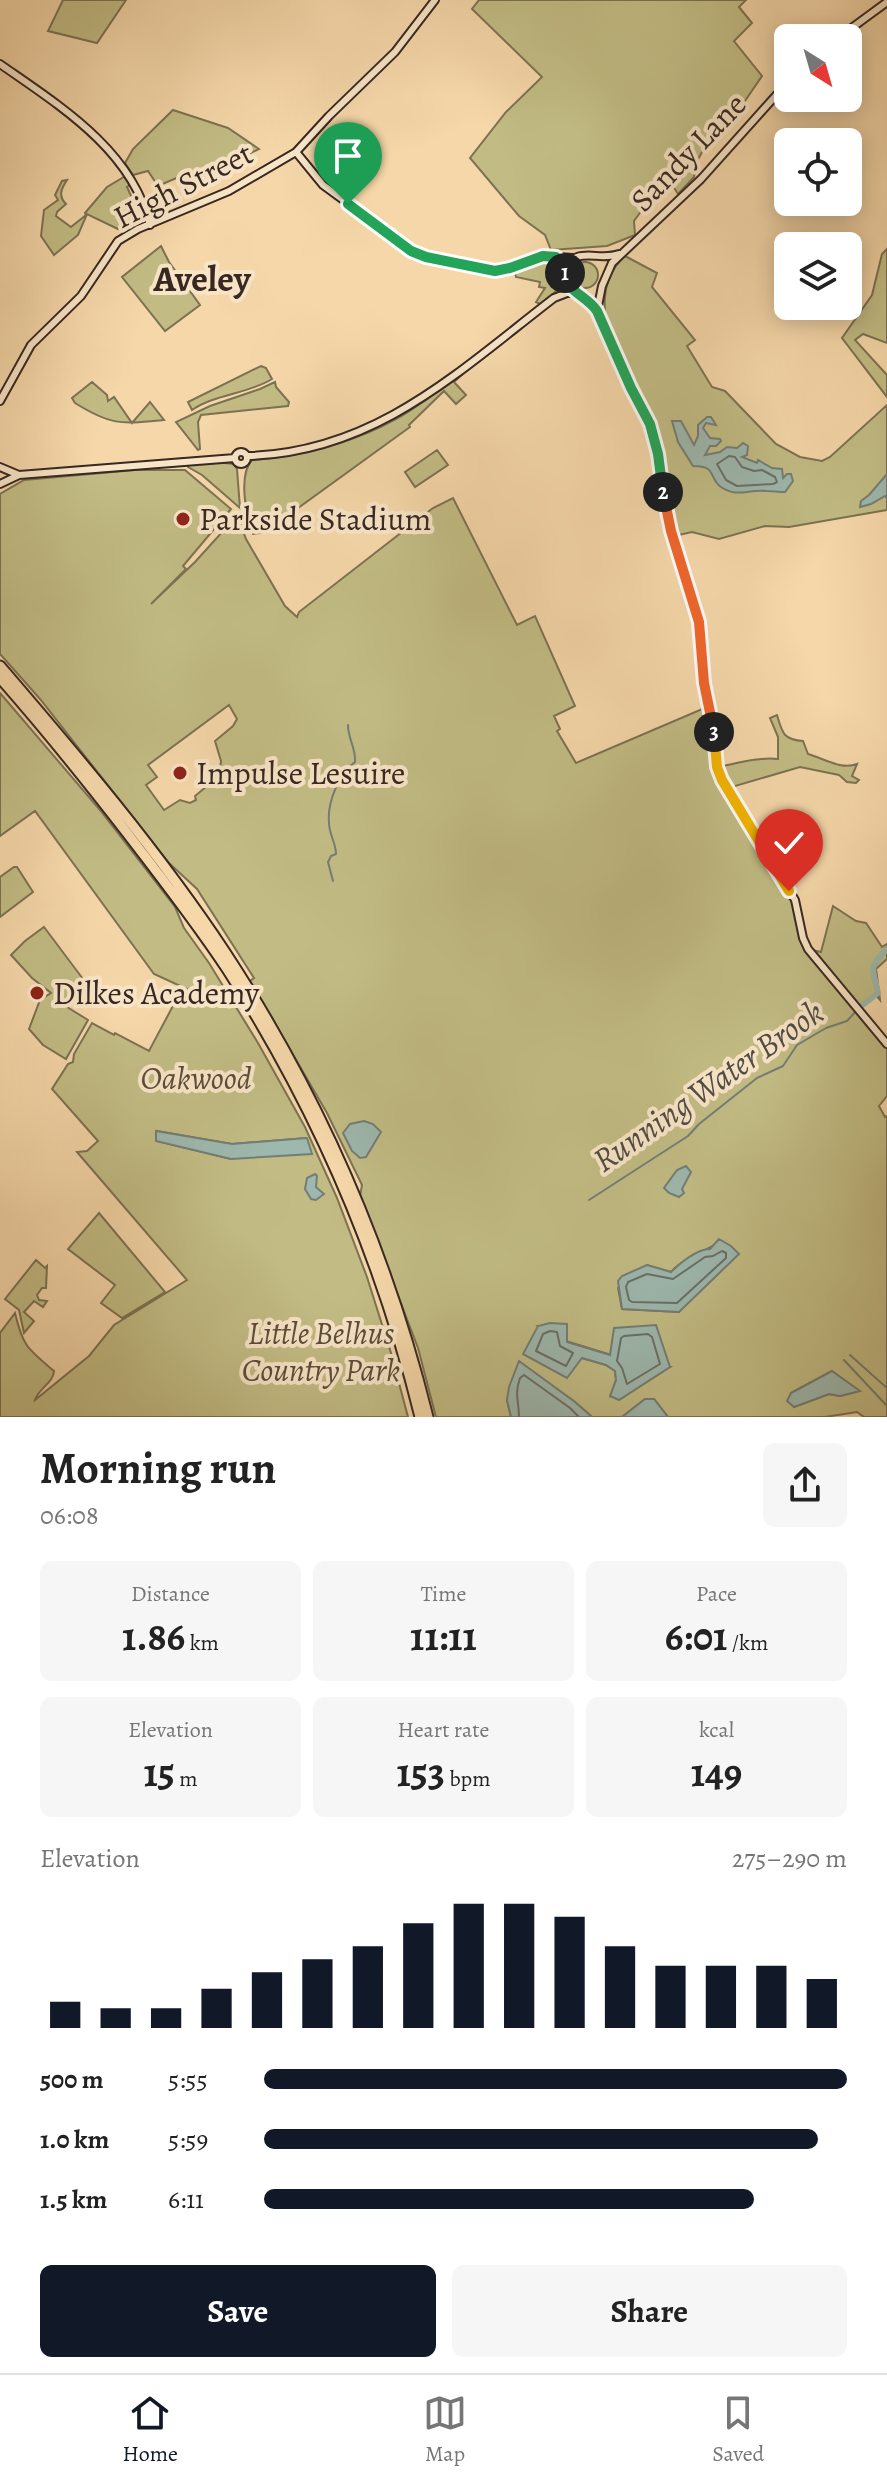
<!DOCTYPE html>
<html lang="en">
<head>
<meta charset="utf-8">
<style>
	:root { --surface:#fff; --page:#f6f6f6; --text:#222; --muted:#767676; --line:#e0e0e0; --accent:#111827 }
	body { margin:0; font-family:Alegreya,serif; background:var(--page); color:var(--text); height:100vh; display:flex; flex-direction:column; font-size:30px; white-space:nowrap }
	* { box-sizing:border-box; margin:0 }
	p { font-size:26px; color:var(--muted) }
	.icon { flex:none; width:44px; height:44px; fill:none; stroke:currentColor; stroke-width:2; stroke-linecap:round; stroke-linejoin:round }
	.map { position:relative; height:1417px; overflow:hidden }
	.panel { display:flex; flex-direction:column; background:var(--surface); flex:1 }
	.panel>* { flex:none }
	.needle { width:52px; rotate:143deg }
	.controls { position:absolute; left:774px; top:24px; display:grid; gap:16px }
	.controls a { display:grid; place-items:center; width:88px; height:88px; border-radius:12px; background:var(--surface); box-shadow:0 4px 20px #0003; font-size:40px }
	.pin { position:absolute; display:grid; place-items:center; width:68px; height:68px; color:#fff; margin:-82px -34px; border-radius:50% 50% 50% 0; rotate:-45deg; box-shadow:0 0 8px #0007 }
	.pin .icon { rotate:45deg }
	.km { position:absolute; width:40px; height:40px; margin:-20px; border-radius:50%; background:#222; color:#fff; font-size:22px; line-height:40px; text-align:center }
	.round { display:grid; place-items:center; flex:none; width:84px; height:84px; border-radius:12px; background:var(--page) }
	.head { display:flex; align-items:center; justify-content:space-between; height:136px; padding:0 40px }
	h1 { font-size:44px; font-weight:700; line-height:60px }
	.metrics { display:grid; grid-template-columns:repeat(3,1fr); gap:12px; height:136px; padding:8px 40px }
	.metrics div { display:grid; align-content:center; border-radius:12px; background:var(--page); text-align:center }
	.metrics b { font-size:40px; font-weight:700 }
	.metrics small { font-size:22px; font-weight:400 }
	.metrics p { font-size:22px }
	.chart { height:224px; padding:16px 40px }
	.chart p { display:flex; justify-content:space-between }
	.chart svg { width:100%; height:144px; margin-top:8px; stroke:var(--accent); stroke-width:6 }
	.primary-button { display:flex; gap:16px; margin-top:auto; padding:16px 40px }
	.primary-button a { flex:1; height:92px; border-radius:12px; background:var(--accent); color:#fff; font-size:32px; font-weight:700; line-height:92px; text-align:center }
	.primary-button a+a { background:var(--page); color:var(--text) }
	ul { padding:0 40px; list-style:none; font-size:26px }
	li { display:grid; grid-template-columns:128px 96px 1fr; align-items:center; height:60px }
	li i { height:20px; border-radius:10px; background:var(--accent) }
	.tabs { display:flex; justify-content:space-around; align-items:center; height:112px; border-top:2px solid var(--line); background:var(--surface); font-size:22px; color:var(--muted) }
	.tabs a { display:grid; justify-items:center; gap:4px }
	.tabs .on { color:var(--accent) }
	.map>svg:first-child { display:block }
</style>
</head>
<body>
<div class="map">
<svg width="887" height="1417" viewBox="0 0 887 1417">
	<rect width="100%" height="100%" fill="#f5d7a9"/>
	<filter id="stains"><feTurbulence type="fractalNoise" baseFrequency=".0025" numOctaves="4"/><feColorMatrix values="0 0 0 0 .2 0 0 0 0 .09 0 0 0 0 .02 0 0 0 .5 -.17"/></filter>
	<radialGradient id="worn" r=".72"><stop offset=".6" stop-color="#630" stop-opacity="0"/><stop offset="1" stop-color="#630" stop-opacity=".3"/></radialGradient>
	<path fill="#c2bc84" stroke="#7c7253" stroke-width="2" fill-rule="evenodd" d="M63 0H126L97 43 48 31Z
		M479 0H746L739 7 752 23 734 41 762 76 734 117 729 128 720 137 707 143 696 163 694 177 678 194 671 183 650 199 634 221 635 235 607 246 551 250 545 235 519 216 470 158 506 112 542 77 472 9Z
		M173 110 228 128 259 149 199 178 195 170 158 186 148 171 133 175 125 163 133 149Z
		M127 175 132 183 127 187 137 209V218L118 229 87 214 78 235 54 255 41 236 44 210 58 200 55 195 62 181 67 180C61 189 58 196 66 204L57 212 56 216 71 227 86 215 85 213 107 187Z
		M161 246 169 262 200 305 165 331 122 277Z
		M887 249V343L863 334 855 340 887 375V397L842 338 872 295 882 254Z
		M625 256 657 273 652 287 695 340 687 346 712 387 725 391 776 444 800 457 822 461 830 457 887 405V510L789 527 765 526 719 539 692 532 674 536 652 424 604 317C606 310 604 305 605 297 606 281 613 267 625 256Z
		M547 258 555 261 560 267V287L542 305 536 302 545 288 539 287 540 282 516 277 514 270Z
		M572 275a13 13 0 1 1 26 0a13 13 0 1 1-26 0Z
		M476 362 454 382 466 395 456 404 444 391 409 425 410 427 265 532 253 534C246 516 238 475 252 460 302 457 356 442 400 417 427 401 451 381 476 362Z
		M261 366 266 368 272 379C248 394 215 394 192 410L188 402Z
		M92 382 107 395 108 401 114 397 132 423 150 402 164 420C121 424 112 426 75 403L72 398Z
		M275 382 276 387 289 402 288 406 201 415 198 422 200 449 198 450 176 422 210 406 260 389Z
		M437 450 448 465 415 487 405 472Z
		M215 462 234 464 237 469 240 508 202 475 188 467V465Z
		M135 470H185L231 509 183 566 186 569 151 604 195 562 233 520 238 518 246 539 285 606 297 617 299 612 433 508 453 498 517 625 535 616 575 706 554 716 560 729 557 731 576 763 707 707 709 726H713L718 767C738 763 758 757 778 759V737L770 718 777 715C782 732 783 740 803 741L808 754C825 759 841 770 857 764L852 776 859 780 856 783 847 782 839 775 800 767 728 788 795 900 802 932 812 954 887 1044V1096L879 1106 885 1117 887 1116V1417H864L857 1412 825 1417H668L654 1399H645L622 1417H592L575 1402 519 1362 507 1400 511 1417H436L418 1348 360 1196 362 1185 327 1113 250 981 254 978 197 889 169 863 40 699 0 654V494L24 480ZM229 705 237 719 233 726 215 741 221 761 219 776 195 796 196 800 190 803 180 800 164 810 146 785 157 777 148 765ZM715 1245 679 1312 622 1309 618 1288 647 1265 671 1272C683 1259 700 1253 715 1245ZM566 1324V1341L611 1355 670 1367 611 1396 616 1380 615 1371 606 1365 582 1358 538 1326ZM832 1371 858 1391 840 1396 829 1394 794 1407 791 1393Z
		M0 693 100 810 175 907 184 928 209 963 258 1043 305 1127 337 1198 367 1277 391 1353 408 1417H0V1333L15 1313C23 1347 28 1349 54 1371 54 1382 38 1389 35 1400L89 1356 114 1325 187 1280 77 1152 87 1151 98 1141 52 1089 68 1064 73 1062 74 1054 92 1023 114 1035 115 1033 149 1051 175 1002 179 1004 187 989 154 974 35 811 0 836ZM157 1131 232 1144 306 1138 231 1159 157 1141Z
		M14 867H17L33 892 0 917V877Z
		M833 906 856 921 866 923 882 947 887 944V959L876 969 880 1000 875 994 858 1007 812 950 821 952Z
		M44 927 83 979 67 1007 88 1020 66 1059 43 1045 29 1029 40 1000 51 993 32 978 11 955 25 941Z
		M99 1213 165 1292 122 1318 101 1303 115 1285 68 1249Z
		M36 1260 45 1268 47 1266 46 1288H42L37 1295 39 1300 47 1301 43 1307 34 1301 24 1312 34 1321 24 1333 19 1310 5 1299Z"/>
	<path fill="#9db8ae" stroke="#747e76" stroke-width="2" d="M707 417H711L716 425 706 423 703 428 710 438 720 439 721 441 716 446H710L705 455 720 452 727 447 737 448 743 443 748 446 747 455 742 457 757 463 758 460 772 468 782 469 783 478 787 474H791L793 481 785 492C779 492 772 491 766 491 748 489 737 498 721 487 708 478 718 466 693 466L678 442 672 421H681L694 445 698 436V425Z
		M887 474V498L885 496 871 504 860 507 861 501 869 495Z
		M364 1121 373 1124 381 1132 366 1157 360 1158 352 1151 343 1133 350 1124Z
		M156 1131 232 1144 307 1138 312 1154 231 1159 156 1141Z
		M686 1166 691 1172 682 1189 684 1193 679 1197 669 1193 664 1188 677 1170Z
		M315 1174 317 1176 316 1187 324 1194 316 1200 311 1199 305 1189 307 1178Z
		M719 1239 731 1246 739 1254 679 1312 622 1309 618 1281 622 1276 647 1265 671 1272C680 1263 697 1249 710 1249Z
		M550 1323 567 1324V1342L610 1355 614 1328 656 1325 670 1367 619 1400 610 1396 616 1380 615 1371 606 1365 582 1358 567 1378 523 1354 538 1326Z
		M519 1361 575 1402 592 1417H511L507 1400 509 1387Z
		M832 1371 860 1391 840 1396 829 1394 794 1407 787 1401 791 1393Z
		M645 1399H654L668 1417H622Z"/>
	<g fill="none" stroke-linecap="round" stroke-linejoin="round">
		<path stroke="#6a7068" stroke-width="2" d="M729 456 735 457 742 467 754 471 762 470 775 477 777 482 773 484 737 486 726 480 717 464Z
			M722 1251 726 1253V1258L677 1303 632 1302 629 1300 626 1287 628 1282 647 1274 673 1279 705 1257 713 1256Z
			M550 1331 557 1332 560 1346 573 1353 566 1366 536 1351 543 1334Z
			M648 1334 652 1337 660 1364 627 1384 622 1368 617 1361 621 1338 624 1336Z
			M519 1417C519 1400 514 1396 520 1378L524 1375 570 1408 579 1417"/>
		<path stroke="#747e76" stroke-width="2" d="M333 881 328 862 331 856 336 854C336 843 329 834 329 823 327 802 339 774 355 762 356 748 348 739 348 725
			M589 1200 688 1136 699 1124 757 1078 783 1066 797 1045 826 1028 847 1021 856 1011
			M850 1355 887 1388
			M844 1360 887 1406"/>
		<path stroke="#9db8ae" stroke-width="6" d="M860 1007 878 993C873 969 867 968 887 949"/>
		<g stroke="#372822" stroke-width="10">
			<path id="secondary" d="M838 38 887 2
				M0 64C60 106 132 150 150 225
				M296 152 323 185 417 254 478 269 499 271 543 256 573 258
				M556 257 563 266 567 284 590 301 597 311 631 388 646 415 654 439 668 523 699 622 704 683 711 709 719 773 795 900 803 938 808 949 887 1044
				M565 272C574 244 598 262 619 254
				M597 311 602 286 612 263 701 179 788 82
				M0 401 31 345 81 296 118 241 138 229 229 191 296 152 329 116 395 52 435 0
				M235 458a6 6 0 1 1 12 0a6 6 0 1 1-12 0Z
				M247 456C375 453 459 371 554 298L567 293H577
				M0 467 19 475
				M0 484 19 475 235 458"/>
		</g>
		<g stroke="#372822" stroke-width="13">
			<path id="highway" d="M0 666C79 758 158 851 225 952 319 1095 387 1252 428 1417
				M0 678C44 728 86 780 127 833 161 877 196 922 227 969 316 1107 381 1258 420 1417"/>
		</g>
		<use href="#secondary" stroke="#f8e5c7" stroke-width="6"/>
		<use href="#highway" stroke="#f5d7a9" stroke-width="9"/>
	</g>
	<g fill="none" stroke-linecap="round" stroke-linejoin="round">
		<g stroke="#fff" stroke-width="16">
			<path id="split-1" d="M348 204 411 251 426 257 495 271 510 268 543 256 556 257 565 273"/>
		</g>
		<g stroke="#fff" stroke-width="16">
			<path id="split-2" d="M565 273C566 292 586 295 597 311L631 388 650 424 658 454 663 492"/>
		</g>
		<g stroke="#fff" stroke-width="16">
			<path id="split-3" d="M663 492 671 531 699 622 704 683 714 732"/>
		</g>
		<g stroke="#fff" stroke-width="16">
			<path id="split-4" d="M714 732 717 767 722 780 789 891"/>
		</g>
		<use href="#split-1" stroke="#22a559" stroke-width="10"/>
		<use href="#split-2" stroke="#22a559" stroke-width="10"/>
		<use href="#split-3" stroke="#f0652b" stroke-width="10"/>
		<use href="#split-4" stroke="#f5b400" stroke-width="10"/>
	</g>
	<g fill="#8f2418" stroke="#f8e5c7" stroke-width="3">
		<circle cx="183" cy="519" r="8"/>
		<circle cx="180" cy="773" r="8"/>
		<circle cx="37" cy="993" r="8"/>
	</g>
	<g text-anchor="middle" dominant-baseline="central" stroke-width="8" stroke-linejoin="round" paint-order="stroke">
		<g font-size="32" fill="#372822" stroke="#f8e5c7">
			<text transform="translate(688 152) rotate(-46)">Sandy Lane</text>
			<text transform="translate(183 185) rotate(-27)">High Street</text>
		</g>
		<g font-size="32" fill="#372822" stroke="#f8e5c7" text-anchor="start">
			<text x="199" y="519">Parkside Stadium</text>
			<text x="196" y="773">Impulse Lesuire</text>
			<text x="53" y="993">Dilkes Academy</text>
		</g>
		<g font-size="32" font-style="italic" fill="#5a4d3a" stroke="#f8e5c7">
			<text x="196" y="1078">Oakwood</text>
			<text x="321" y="1333">Little Belhus<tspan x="321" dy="37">Country Park</tspan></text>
		</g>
		<g font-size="34" font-style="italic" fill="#504c45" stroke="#f8e5c7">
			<text transform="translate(708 1086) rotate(-35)">Running Water Brook</text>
		</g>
		<g font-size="36" font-weight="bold" fill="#372822" stroke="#f8e5c7">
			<text x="202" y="278">Aveley</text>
		</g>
	</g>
	<rect width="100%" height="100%" filter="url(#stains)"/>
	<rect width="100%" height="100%" fill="url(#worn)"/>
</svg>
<div class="controls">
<a><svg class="needle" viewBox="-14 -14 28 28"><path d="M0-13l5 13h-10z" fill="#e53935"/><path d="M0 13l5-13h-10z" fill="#767676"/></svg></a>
<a><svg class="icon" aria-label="locate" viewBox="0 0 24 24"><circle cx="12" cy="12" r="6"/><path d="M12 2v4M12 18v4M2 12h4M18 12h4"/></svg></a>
<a><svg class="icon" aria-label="layers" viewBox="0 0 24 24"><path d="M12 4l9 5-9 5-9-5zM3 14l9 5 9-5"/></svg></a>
</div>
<div class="pin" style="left:348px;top:204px;background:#1e9e55"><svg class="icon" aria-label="arrive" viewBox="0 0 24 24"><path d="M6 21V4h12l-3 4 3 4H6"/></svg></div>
<div class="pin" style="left:789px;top:891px;background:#d93025"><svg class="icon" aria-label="check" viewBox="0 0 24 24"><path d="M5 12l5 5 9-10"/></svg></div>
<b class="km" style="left:565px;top:273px">1</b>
<b class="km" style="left:663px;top:492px">2</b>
<b class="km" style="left:714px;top:732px">3</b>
</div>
<section class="panel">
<div class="head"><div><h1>Morning run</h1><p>06:08</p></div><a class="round"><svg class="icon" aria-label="share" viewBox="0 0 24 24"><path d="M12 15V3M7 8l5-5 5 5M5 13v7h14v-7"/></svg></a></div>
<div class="metrics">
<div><p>Distance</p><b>1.86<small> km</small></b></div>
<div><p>Time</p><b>11:11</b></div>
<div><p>Pace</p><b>6:01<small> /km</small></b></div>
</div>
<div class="metrics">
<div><p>Elevation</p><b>15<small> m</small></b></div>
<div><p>Heart rate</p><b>153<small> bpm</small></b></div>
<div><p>kcal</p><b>149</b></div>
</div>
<div class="chart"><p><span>Elevation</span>275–290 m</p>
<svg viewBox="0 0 160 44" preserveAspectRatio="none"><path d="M5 44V36M15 44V38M25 44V38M35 44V32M45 44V27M55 44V23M65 44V19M75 44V12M85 44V6M95 44V6M105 44V10M115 44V19M125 44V25M135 44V25M145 44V25M155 44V29"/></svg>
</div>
<ul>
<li><b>500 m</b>5:55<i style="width:100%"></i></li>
<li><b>1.0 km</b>5:59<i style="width:95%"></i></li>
<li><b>1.5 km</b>6:11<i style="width:84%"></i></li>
</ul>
<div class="primary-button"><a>Save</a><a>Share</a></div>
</section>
<nav class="tabs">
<a class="on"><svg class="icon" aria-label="home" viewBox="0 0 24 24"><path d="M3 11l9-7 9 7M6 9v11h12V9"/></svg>Home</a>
<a><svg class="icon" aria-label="map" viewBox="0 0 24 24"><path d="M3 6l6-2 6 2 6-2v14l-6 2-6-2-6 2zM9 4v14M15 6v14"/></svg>Map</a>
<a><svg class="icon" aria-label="saved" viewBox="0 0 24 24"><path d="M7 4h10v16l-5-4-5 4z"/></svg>Saved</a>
</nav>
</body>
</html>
